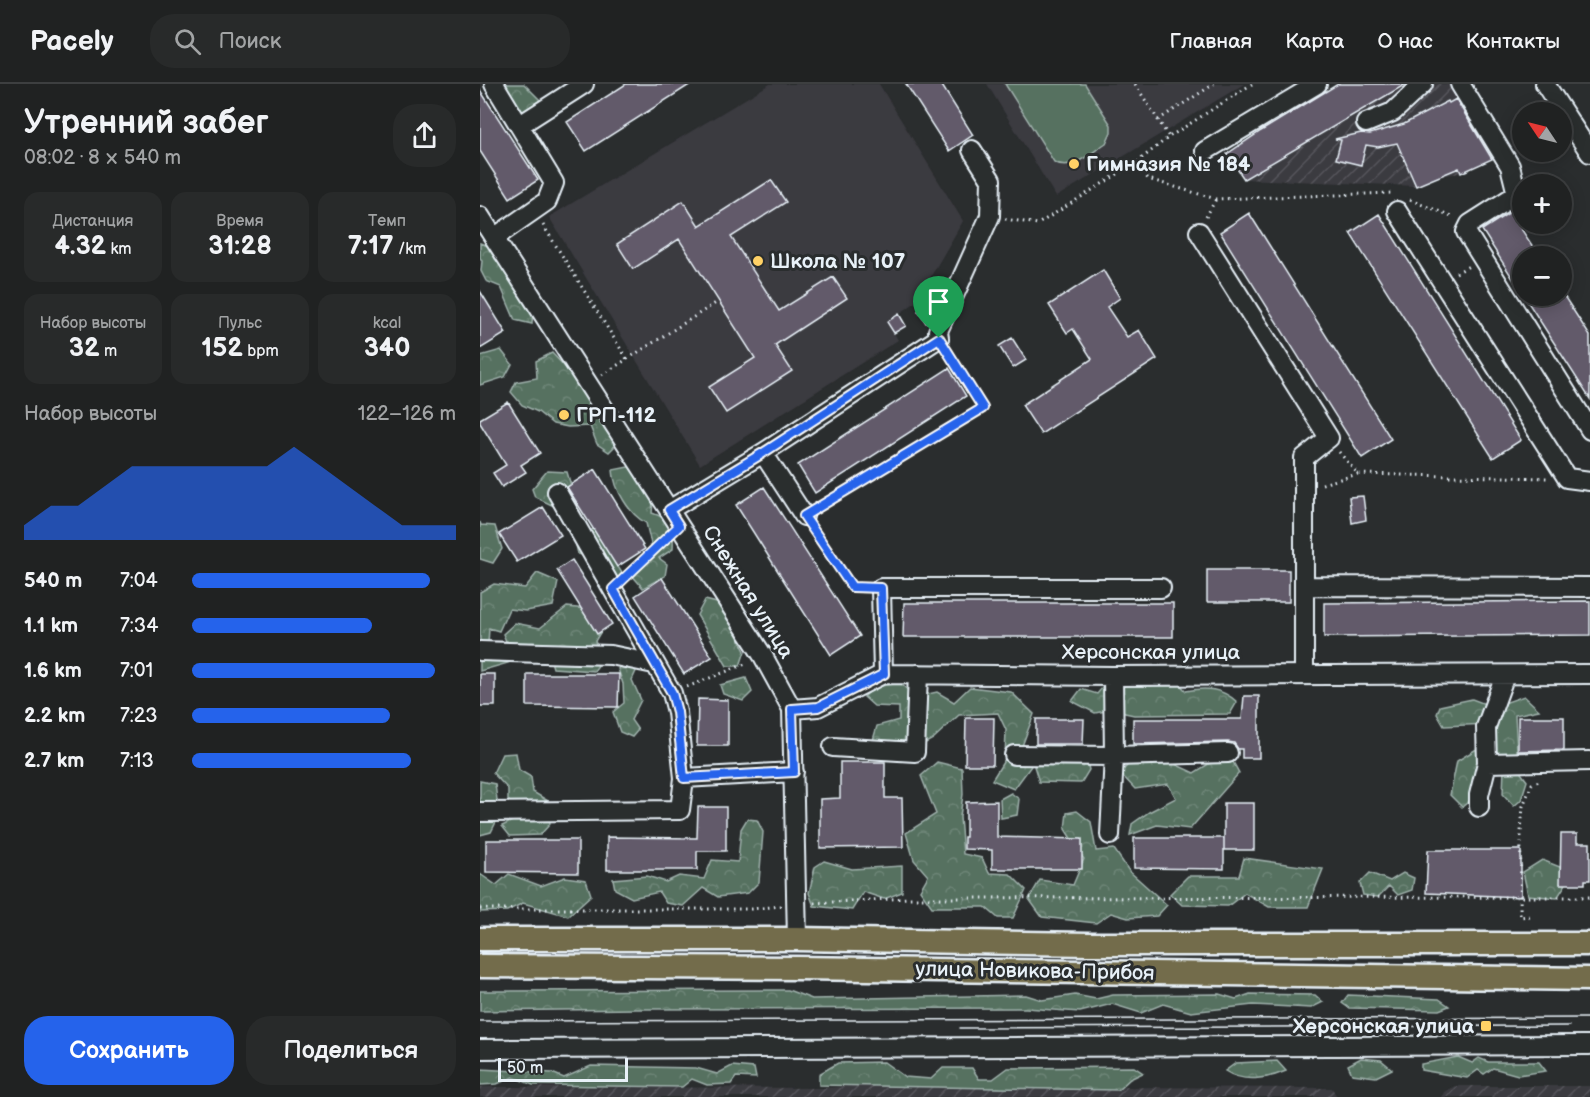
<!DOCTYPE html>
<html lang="ru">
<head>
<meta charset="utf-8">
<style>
	:root { --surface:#202222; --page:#282a2a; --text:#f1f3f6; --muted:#a2a4a5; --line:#3d3f40; --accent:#2563eb }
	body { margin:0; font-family:"Balsamiq Sans",sans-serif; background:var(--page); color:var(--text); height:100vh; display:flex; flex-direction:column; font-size:22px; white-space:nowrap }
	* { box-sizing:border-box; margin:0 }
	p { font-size:20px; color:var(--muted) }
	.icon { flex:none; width:33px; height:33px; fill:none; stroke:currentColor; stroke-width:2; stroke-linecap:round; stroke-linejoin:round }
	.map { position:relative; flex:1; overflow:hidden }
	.side { display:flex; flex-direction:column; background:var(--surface); width:480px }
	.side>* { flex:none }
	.needle { width:39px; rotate:305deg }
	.fabs { position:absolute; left:1032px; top:18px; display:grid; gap:12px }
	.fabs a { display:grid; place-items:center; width:60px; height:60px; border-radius:50%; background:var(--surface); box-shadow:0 3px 15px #0003,0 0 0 2px var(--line); font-size:30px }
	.scale { position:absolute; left:18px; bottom:15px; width:130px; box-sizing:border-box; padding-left:6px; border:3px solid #e8f1f8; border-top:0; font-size:16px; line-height:21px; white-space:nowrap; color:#e8f1f8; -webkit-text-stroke:4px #2a2d2e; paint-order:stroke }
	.pin { position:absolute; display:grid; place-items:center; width:51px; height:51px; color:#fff; margin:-62px -26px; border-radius:50% 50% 50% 0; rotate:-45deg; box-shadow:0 0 6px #0007 }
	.pin .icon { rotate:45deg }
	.round { display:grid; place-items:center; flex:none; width:63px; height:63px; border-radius:24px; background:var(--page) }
	.head { display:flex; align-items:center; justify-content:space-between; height:102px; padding:0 24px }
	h1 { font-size:33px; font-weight:700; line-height:45px }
	.metrics { display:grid; grid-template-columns:repeat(3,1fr); gap:9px; height:102px; padding:6px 24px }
	.metrics div { display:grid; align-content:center; border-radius:15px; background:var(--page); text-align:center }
	.metrics b { font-size:26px; font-weight:700 }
	.metrics small { font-size:16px; font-weight:400 }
	.metrics p { font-size:16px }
	.chart { height:168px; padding:12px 24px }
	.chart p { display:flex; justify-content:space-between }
	.chart svg { width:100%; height:108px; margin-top:6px; fill:var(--accent); opacity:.7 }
	.button { display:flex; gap:12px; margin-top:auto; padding:12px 24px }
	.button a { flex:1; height:69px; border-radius:24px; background:var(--accent); color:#fff; font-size:24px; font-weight:700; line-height:69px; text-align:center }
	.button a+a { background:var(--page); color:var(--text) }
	ul { padding:0 24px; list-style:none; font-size:20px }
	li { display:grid; grid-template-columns:96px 72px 1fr; align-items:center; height:45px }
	li i { height:15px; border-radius:8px; background:var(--accent) }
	header { display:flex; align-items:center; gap:36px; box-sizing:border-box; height:84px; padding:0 30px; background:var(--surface); border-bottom:2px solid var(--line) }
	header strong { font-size:28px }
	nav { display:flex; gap:33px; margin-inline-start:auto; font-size:21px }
	.search { width:420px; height:54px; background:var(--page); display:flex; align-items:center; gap:15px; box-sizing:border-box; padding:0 21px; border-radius:24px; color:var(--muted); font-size:22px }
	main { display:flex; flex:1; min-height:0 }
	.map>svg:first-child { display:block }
</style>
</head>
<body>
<header>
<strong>Pacely</strong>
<div class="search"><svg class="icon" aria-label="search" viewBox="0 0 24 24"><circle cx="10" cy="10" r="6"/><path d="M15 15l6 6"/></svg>Поиск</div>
<nav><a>Главная</a><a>Карта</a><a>О нас</a><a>Контакты</a></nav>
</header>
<main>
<section class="side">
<div class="head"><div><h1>Утренний забег</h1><p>08:02 · 8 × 540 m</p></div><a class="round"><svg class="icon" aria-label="share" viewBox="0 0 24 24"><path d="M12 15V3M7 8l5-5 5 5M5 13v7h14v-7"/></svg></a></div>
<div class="metrics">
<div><p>Дистанция</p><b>4.32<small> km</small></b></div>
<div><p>Время</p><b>31:28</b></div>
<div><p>Темп</p><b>7:17<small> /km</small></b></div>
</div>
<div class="metrics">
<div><p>Набор высоты</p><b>32<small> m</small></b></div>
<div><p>Пульс</p><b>152<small> bpm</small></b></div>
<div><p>kcal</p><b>340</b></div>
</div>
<div class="chart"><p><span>Набор высоты</span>122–126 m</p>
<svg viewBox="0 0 160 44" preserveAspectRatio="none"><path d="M0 44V38L10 30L20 30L30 22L40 14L50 14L60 14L70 14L80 14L90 14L100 6L110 14L120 22L130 30L140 38L150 38L160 38V44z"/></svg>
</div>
<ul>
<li><b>540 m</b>7:04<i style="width:90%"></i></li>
<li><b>1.1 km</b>7:34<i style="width:68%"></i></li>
<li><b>1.6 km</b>7:01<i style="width:92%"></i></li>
<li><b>2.2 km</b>7:23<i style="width:75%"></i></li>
<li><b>2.7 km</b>7:13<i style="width:83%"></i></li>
</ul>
<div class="button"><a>Сохранить</a><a>Поделиться</a></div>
</section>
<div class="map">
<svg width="1110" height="1013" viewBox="0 0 1110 1013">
	<defs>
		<pattern id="industrial-furrows" width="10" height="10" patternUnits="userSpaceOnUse" patternTransform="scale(1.5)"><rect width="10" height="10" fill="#3b3a40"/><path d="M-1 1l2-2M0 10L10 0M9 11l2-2" fill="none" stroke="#57575c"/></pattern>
		<pattern id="forest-crowns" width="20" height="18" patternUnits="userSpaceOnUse" patternTransform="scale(1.5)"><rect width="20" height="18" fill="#567160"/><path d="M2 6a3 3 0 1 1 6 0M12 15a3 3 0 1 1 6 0" fill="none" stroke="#6e8678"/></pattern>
	</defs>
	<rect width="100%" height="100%" fill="#2a2d2e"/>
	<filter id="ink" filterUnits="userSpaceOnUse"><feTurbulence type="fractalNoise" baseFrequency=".0167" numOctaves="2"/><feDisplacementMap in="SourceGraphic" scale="12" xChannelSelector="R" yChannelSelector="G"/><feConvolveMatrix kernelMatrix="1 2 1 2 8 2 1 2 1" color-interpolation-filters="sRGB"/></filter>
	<g filter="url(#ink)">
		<path fill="#3b3a40" d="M290 0H399L483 137 436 218 419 230 426 242 414 249 418 256 220 381 69 133Z
			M507 0H764L576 113Z"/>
		<path fill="url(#industrial-furrows)" d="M858 0H973L1014 74 981 89 959 92 936 102 764 95 747 70 781 47 780 45Z
			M372 1002 852 1004 857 1013H0V1003L342 1004Z
			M975 1002H1110V1013H962L964 1008Z"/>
		<path fill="url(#forest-crowns)" stroke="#9fb1ac" stroke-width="1.5" d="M5 0H44L60 16 30 39Z
			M0 159 11 163 15 175 27 180 53 224 52 240 35 236 21 203 6 197 1 187 2 177 0 175Z
			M21 266 32 280 25 293 0 301V272Z
			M72 269 103 302 109 323 132 346 134 363 129 368 117 360 110 342 88 343 73 340 58 328 42 321 31 308 36 298 57 294 56 277Z
			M153 382 173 418 172 429C192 435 194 446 193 465L179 474 187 480 185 492 163 504 151 490 152 483 174 472 166 439C149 430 134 405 133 386Z
			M67 387 87 388 97 422 84 427 55 413 52 405Z
			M0 438 1 441 15 442 22 465 13 479 0 475Z
			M114 445 142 489 137 496 109 473 98 470 94 453Z
			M57 489 78 498 73 522 46 527 29 525 19 547 9 544 8 560 28 579 0 587V508L14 500 45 504Z
			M225 516 241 520 265 567 260 582H247L217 531Z
			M87 523 116 526 126 539 115 557 122 576 114 587 73 584 67 563 29 564 23 550 35 539 60 544Z
			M145 576 157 585 152 596 161 616 151 636 158 646 152 653 140 648 133 628 144 619 143 600 138 585Z
			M266 594 272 608 263 617 243 610 240 601Z
			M682 594H694L706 607C726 603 742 604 757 618L750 630 654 631 631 626 615 629 592 617 601 605 617 610 628 597 671 602Z
			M420 599 435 613 457 608 474 618 490 603 531 608 554 630 542 662 551 682 534 705 512 696 525 675 526 646 518 629 479 631 453 655 435 665 397 659 393 656 397 642 419 636V623L394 622 384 613 394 603Z
			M1044 612 1059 626 1035 631 1038 685 1047 697 1041 716 1034 722 1023 710 1024 685 1008 676 993 714 982 723 970 711 977 677 1008 658V640L964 642 957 630 960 622 992 615 1013 623Z
			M36 669 39 686 51 693 53 708 68 717 70 740 60 751 30 752 22 742 43 732 28 716V705L13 689 22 670Z
			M686 676 714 689 735 676H752L759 689 710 745 677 741 650 751 652 740 669 728 696 714 688 700 655 705 640 689 651 678Z
			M457 678 482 684 483 710 480 733 483 770 502 774 509 789 530 790 546 806 533 834H518L505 823H452L440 806 448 792 434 776 426 749 456 730 441 692Z
			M582 678H607L609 686 601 699 559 698 554 682Z
			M0 697 15 700 19 732 11 748 0 751Z
			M531 709 539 715 537 731 521 734 520 715Z
			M597 727 611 738 616 767 634 765 649 787 687 821 677 832 648 834 631 829 616 839 562 833 549 815 560 796 593 801 604 775 585 745 587 729Z
			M267 735 277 736 283 748 279 798 268 809 238 813 223 804 203 822 186 819 179 808 152 814 135 805 133 795 167 792 186 798 199 792 224 795 232 776 258 778 261 745Z
			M764 774 843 785 828 823H789L765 809 748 822 702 821 690 810 708 792H759Z
			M1062 776 1080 783 1086 800 1077 814 1048 811 1043 788Z
			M344 777 372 785 422 782V808L404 815 383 808 372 826 334 822 329 809 335 783Z
			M890 789 910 797 923 789 934 794 932 806 918 811 909 802 898 813 883 811 880 799Z
			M0 790 16 801 29 790 61 802 85 793 106 796 111 811 88 832 43 819 27 827 0 828Z
			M308 906 332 915 546 911 562 916 595 911 616 915 633 911 739 910 756 915 770 910 835 911 843 918 831 924 773 921 711 928 683 920 661 929 632 920 600 928 546 924 157 925 0 927V907Z
			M868 911 959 915 969 922 959 926 869 924 862 919Z
			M978 973 992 979 999 974 1008 978H1059L1066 987 1038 991 1013 984 1004 990 998 986 987 994 941 986V980Z
			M881 974 901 976 912 985 896 993 872 990 868 981Z
			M797 977 806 987C788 995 763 999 745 987L756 979Z
			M404 978 425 993 451 995 463 984H492L499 995H513L528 984 654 983 663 989 650 995 638 1006 339 1001V990L358 979Z
			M111 982 216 984 237 990 252 982 274 984 276 994 256 993 251 1000 227 1001 212 995 202 1003 53 1001 33 993 17 1000 0 1001V985L72 989 84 994Z"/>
		<path fill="#567160" stroke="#9fb1ac" stroke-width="1.5" d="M525 0H605L631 41V48L626 59C611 69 592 88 574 78Z"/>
		<path fill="#625a6b" stroke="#e8f1f8" stroke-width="1.5" d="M146 0H211L106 67 87 38Z
			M426 0H461L493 51 469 67Z
			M858 0H926L764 95 747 70 781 47Z
			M0 6 58 96 30 114 0 67Z
			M976 15 1012 75 981 89 979 84 936 102 917 59 898 63 886 61 881 81 856 75 861 56 855 55 881 49 890 50 924 40 968 17 969 19Z
			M291 96 306 118 251 153 299 227 353 193 367 214 295 261 312 287 246 329 229 303 275 274 199 155 153 185 137 160 203 117 219 142Z
			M1030 128 1059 172H1042V209L1002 146Z
			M769 129 911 355 882 374 740 148Z
			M899 130 1041 356 1013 374 870 149Z
			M623 186 640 214 627 223 647 253 659 246 677 275 561 350 542 321 612 275 593 245 587 249 569 221Z
			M0 207 26 249 0 265Z
			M1044 212H1084L1110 252V315Z
			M450 219 455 227 451 236 446 239 438 227Z
			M419 230 426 242 414 249 407 238Z
			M532 254 546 276 533 284 519 262Z
			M469 284 486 312 335 409 318 381Z
			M28 318 60 369 41 381 46 388 22 403 13 389 26 381 0 339V335Z
			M115 385 165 465 137 483 87 403Z
			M284 403 380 552 351 571 256 421Z
			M883 412 886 436 872 439 869 413Z
			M63 423 81 451 37 478 19 450Z
			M92 476 132 540 117 550 77 486Z
			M727 486H809V518H727Z
			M182 494 232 573 204 590 155 512Z
			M1110 517V551L844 553V519Z
			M424 519H693V553H423Z
			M0 590H15V622H0Z
			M47 590H139L138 623 47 622Z
			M764 612H779V674H762V665H758L754 659 748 658 653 660V635H762Z
			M218 615 248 616V662H217Z
			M1038 633H1084V666L1038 667Z
			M486 634H514L513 681H485Z
			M556 635H604L603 660H556Z
			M360 678H405V714H422L423 763 340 764V715L360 714Z
			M517 717V753L602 755V785H512V766L484 765V753H486V718Z
			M744 719H774V766H744Z
			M218 723H246V767H217V786H127V753L217 754Z
			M1081 750H1097V759H1110V796H1105V800H1080Z
			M654 754H744V785L654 784Z
			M6 756H98V789L6 788Z
			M948 766H1041V813L946 809Z"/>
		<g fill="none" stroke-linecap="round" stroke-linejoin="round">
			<g stroke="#e8f1f8" stroke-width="22">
				<path id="minor" d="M14 0 74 99 67 117 14 154
					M980 0 1030 82 1037 110 990 140 986 148 1110 346
					M1065 0 1110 69
					M886 39 913 28 943 0
					M40 41 104 0
					M725 67 837 0
					M917 127 1087 394 1110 397
					M0 132 283 572 312 625 317 855
					M719 148 849 354 824 374V590
					M283 369 324 432
					M77 408 192 609 197 628 204 694
					M189 426 283 369 459 254 458 247 510 132 511 96 492 66
					M825 502 1110 503
					M0 567 131 571 174 580
					M403 590 401 504H681
					M312 625 338 623 403 590 633 592 1110 590
					M353 663 435 668 438 590
					M534 671 634 672 748 669
					M1007 679 1110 677
					M999 723V711L1007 679 1006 643 1025 591
					M0 728 200 726 204 694 314 688
					M630 751 634 672 633 592
					M0 965 1110 961"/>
			</g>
			<g stroke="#e8f1f8" stroke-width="27">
				<path id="major" d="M0 855H317L609 860H1110
					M0 882 318 884 1110 895"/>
			</g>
			<path stroke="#e8f1f8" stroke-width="3" stroke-dasharray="1.5 4.5" stroke-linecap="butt" d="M655 0 689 53
				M678 36 734 0
				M657 78 668 95 736 115 913 109
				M930 116 974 133
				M726 133 736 115
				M525 135 558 140 657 78 689 53 772 0
				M63 141 147 275
				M976 189 989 182
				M122 291 239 217
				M859 368 878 390 1067 394
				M842 400 878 390
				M337 424 503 324 467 267
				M333 444 372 503 385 504
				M145 493 186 454
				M207 603 268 579
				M334 819 429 814 1110 813
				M0 825H271L301 822
				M1050 832 1040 833 1041 748 1043 722 1052 700 1059 697"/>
			<use href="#minor" stroke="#2a2d2e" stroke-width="18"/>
			<use href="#major" stroke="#736c4b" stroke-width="22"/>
			<path stroke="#e8f1f8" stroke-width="1.5" d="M0 937 1110 934
				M480 944 1089 942"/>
		</g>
	</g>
	<g fill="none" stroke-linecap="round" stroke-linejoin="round" filter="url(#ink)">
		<g stroke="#fff" stroke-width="12">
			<path id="route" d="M459 254 503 324 324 432 372 503 401 504 404 590 338 623 312 625 314 688 204 694 197 628 192 609 133 505 199 442 189 426 283 369Z"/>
		</g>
		<use href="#route" stroke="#2563eb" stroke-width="8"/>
	</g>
	<g fill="#ffd166" stroke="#2a2d2e" stroke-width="2">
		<circle cx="594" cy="80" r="6"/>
		<circle cx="278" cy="177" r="6"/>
		<circle cx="84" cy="331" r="6"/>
		<rect x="1000" y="936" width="12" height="12" rx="3"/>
	</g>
	<g text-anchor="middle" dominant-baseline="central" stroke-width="6" stroke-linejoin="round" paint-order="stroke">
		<g font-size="21" font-weight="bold" fill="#e8f1f8" stroke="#2a2d2e" text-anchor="start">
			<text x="606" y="80">Гимназия № 184</text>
			<text x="290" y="177">Школа № 107</text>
			<text x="96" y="331">ГРП-112</text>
			<text x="994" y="942" text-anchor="end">Херсонская улица</text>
		</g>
		<g font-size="21" fill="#e8f1f8" stroke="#2a2d2e">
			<text transform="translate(268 508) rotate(58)">Снежная улица</text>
			<text x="671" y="568">Херсонская улица</text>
			<text transform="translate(555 887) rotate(1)">улица Новикова-Прибоя</text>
		</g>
	</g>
</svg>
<div class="fabs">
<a><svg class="needle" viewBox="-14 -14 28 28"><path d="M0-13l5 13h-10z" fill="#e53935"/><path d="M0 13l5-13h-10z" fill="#a2a4a5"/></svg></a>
<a>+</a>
<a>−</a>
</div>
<div class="scale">50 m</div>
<div class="pin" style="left:459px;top:254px;background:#1e9e55"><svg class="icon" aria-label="arrive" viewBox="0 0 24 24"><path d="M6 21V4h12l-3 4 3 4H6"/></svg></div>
</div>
</main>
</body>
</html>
